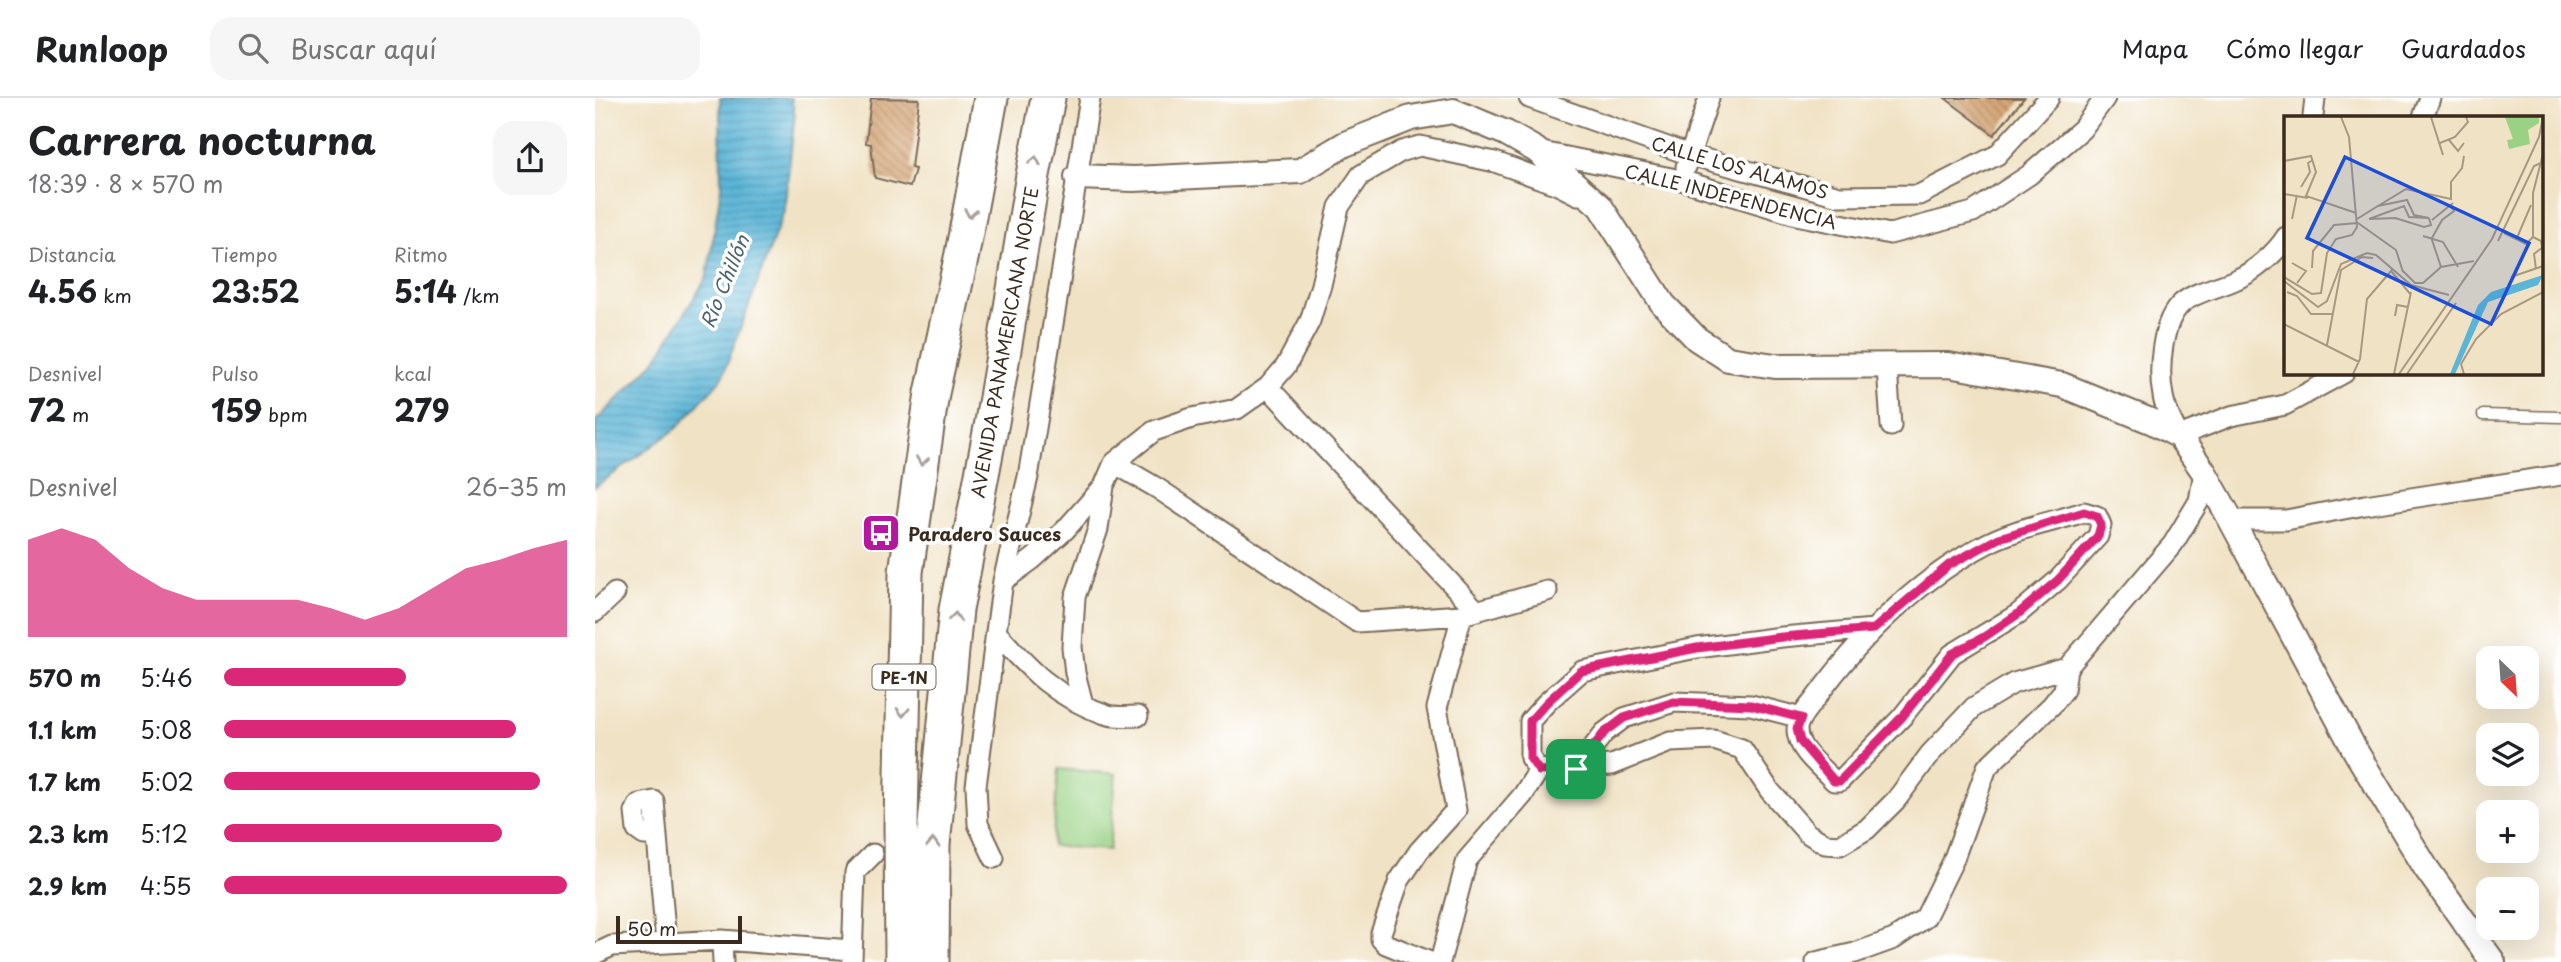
<!DOCTYPE html>
<html lang="es">
<head>
<meta charset="utf-8">
<style>
	:root { --surface:#fff; --page:#f6f6f6; --text:#202124; --muted:#757577; --line:#e0e0e0; --accent:#db2777 }
	body { margin:0; font-family:"Playpen Sans",sans-serif; background:var(--page); color:var(--text); height:100vh; display:flex; flex-direction:column; font-size:26px; white-space:nowrap }
	* { box-sizing:border-box; margin:0 }
	p { font-size:23px; color:var(--muted) }
	.icon { flex:none; width:38px; height:38px; fill:none; stroke:currentColor; stroke-width:2; stroke-linecap:round; stroke-linejoin:round }
	.map { position:relative; flex:1; overflow:hidden }
	.drawer { display:flex; flex-direction:column; background:var(--surface); width:595px }
	.drawer>* { flex:none }
	.needle { width:46px; rotate:155deg }
	.buttons { position:absolute; left:1881px; top:548px; display:grid; gap:14px }
	.buttons a { display:grid; place-items:center; width:63px; height:63px; border-radius:14px; background:var(--surface); box-shadow:0 7px 28px #0002; font-size:35px }
	.scale { position:absolute; left:21px; bottom:18px; width:126px; box-sizing:border-box; padding-left:7px; border:4px solid #3b2a1e; border-top:0; font-size:19px; line-height:24px; white-space:nowrap; color:#3b2a1e; -webkit-text-stroke:5px #fff; paint-order:stroke }
	.pin { position:absolute; display:grid; place-items:center; width:60px; height:60px; color:#fff; margin:-30px; border-radius:14px; box-shadow:0 4px 10px #0006 }
	.round { display:grid; place-items:center; flex:none; width:74px; height:74px; border-radius:21px; background:var(--page) }
	.head { display:flex; align-items:center; justify-content:space-between; height:119px; padding:0 28px }
	h1 { font-size:38px; font-weight:700; line-height:52px }
	.metrics { display:grid; grid-template-columns:repeat(3,1fr); gap:10px; height:119px; padding:7px 28px }
	.metrics div { display:grid; align-content:center }
	.metrics b { font-size:30px; font-weight:700 }
	.metrics small { font-size:19px; font-weight:400 }
	.metrics p { font-size:19px }
	.chart { height:196px; padding:14px 28px }
	.chart p { display:flex; justify-content:space-between }
	.chart svg { width:100%; height:126px; margin-top:7px; fill:var(--accent); opacity:.7 }
	ul { padding:0 28px; list-style:none; font-size:23px }
	li { display:grid; grid-template-columns:112px 84px 1fr; align-items:center; height:52px }
	li i { height:18px; border-radius:9px; background:var(--accent) }
	header { display:flex; align-items:center; gap:42px; box-sizing:border-box; height:98px; padding:0 35px; background:var(--surface); border-bottom:2px solid var(--line) }
	header strong { font-size:33px }
	nav { display:flex; gap:38px; margin-inline-start:auto; font-size:24px }
	.search { width:490px; height:63px; background:var(--page); display:flex; align-items:center; gap:18px; box-sizing:border-box; padding:0 24px; border-radius:21px; color:var(--muted); font-size:26px }
	main { display:flex; flex:1; min-height:0 }
	.map>svg:first-child { display:block }
</style>
</head>
<body>
<header>
<strong>Runloop</strong>
<div class="search"><svg class="icon" aria-label="search" viewBox="0 0 24 24"><circle cx="10" cy="10" r="6"/><path d="M15 15l6 6"/></svg>Buscar aquí</div>
<nav><a>Mapa</a><a>Cómo llegar</a><a>Guardados</a></nav>
</header>
<main>
<section class="drawer">
<div class="head"><div><h1>Carrera nocturna</h1><p>18:39 · 8 × 570 m</p></div><a class="round"><svg class="icon" aria-label="share" viewBox="0 0 24 24"><path d="M12 15V3M7 8l5-5 5 5M5 13v7h14v-7"/></svg></a></div>
<div class="metrics">
<div><p>Distancia</p><b>4.56<small> km</small></b></div>
<div><p>Tiempo</p><b>23:52</b></div>
<div><p>Ritmo</p><b>5:14<small> /km</small></b></div>
</div>
<div class="metrics">
<div><p>Desnivel</p><b>72<small> m</small></b></div>
<div><p>Pulso</p><b>159<small> bpm</small></b></div>
<div><p>kcal</p><b>279</b></div>
</div>
<div class="chart"><p><span>Desnivel</span>26–35 m</p>
<svg viewBox="0 0 160 44" preserveAspectRatio="none"><path d="M0 44V10L10 6L20 10L30 20L40 27L50 31L60 31L70 31L80 31L90 34L100 38L110 34L120 27L130 20L140 17L150 13L160 10V44z"/></svg>
</div>
<ul>
<li><b>570 m</b>5:46<i style="width:53%"></i></li>
<li><b>1.1 km</b>5:08<i style="width:85%"></i></li>
<li><b>1.7 km</b>5:02<i style="width:92%"></i></li>
<li><b>2.3 km</b>5:12<i style="width:81%"></i></li>
<li><b>2.9 km</b>4:55<i style="width:100%"></i></li>
</ul>
</section>
<div class="map">
<svg width="1966" height="864" viewBox="0 0 1966 864">
	<defs>
		<pattern id="water-rules" width="6" height="5" patternUnits="userSpaceOnUse" patternTransform="scale(1.75)"><rect width="6" height="5" fill="#5ab5d7"/><path d="M0 2.5h6" fill="none" stroke="#4c93ae"/></pattern>
		<pattern id="building-back-hatch" width="6" height="6" patternUnits="userSpaceOnUse" patternTransform="scale(1.75)"><rect width="6" height="6" fill="#d5a677"/><path d="M-1 5l2 2M0 0l6 6M5-1l2 2" fill="none" stroke="#ae8761"/></pattern>
	</defs>
	<rect width="100%" height="100%" fill="#fff"/>
	<filter id="ink" filterUnits="userSpaceOnUse"><feTurbulence type="fractalNoise" baseFrequency=".0143" numOctaves="2"/><feDisplacementMap in="SourceGraphic" scale="14" xChannelSelector="R" yChannelSelector="G"/><feConvolveMatrix kernelMatrix="1 2 1 2 8 2 1 2 1" color-interpolation-filters="sRGB"/></filter>
	<filter id="wash" filterUnits="userSpaceOnUse"><feTurbulence type="fractalNoise" baseFrequency=".00686" numOctaves="4" result="noise"/><feDisplacementMap in="SourceGraphic" scale="28" xChannelSelector="R" yChannelSelector="G"/><feGaussianBlur stdDeviation="1.57" result="paint"/><feColorMatrix in="noise" values="0 0 0 0 0 0 0 0 0 0 0 0 0 0 0 0 0 1.4 0 .05"/><feComposite in="paint" operator="in"/></filter>
	<g filter="url(#wash)">
		<rect width="100%" height="100%" fill="#f0e2c4"/>
		<path fill="#9ad285" stroke="#6a7e52" stroke-width="2" d="M464 671 521 676 514 752 457 748Z"/>
		<path fill="url(#water-rules)" stroke="#4a707a" stroke-width="2" d="M125 0H196L200 17 189 113 127 280 81 331 0 389V324L60 263 112 179 126 90Z"/>
		<g id="blocks">
			<path fill="url(#building-back-hatch)" d="M276 0 324 1 316 70 320 71 315 89 280 80 276 46 271 45Z
				M1350 0H1429L1399 37Z"/>
		</g>
	</g>
	<g filter="url(#ink)">
		<use href="#blocks" fill-opacity="0" stroke="#7a6a58" stroke-width="2"/>
		<g fill="none" stroke-linecap="round" stroke-linejoin="round">
			<g stroke="#7a6a58" stroke-width="13">
				<path id="service" d="M1888 317 1966 319"/>
			</g>
			<g stroke="#7a6a58" stroke-width="23">
				<path id="minor" d="M934 0 1095 57 1244 98 1324 97 1402 57 1454 0
					M1718 19 1720 0
					M1828 19 1835 0
					M942 53 1086 82 1201 117 1295 136 1378 114 1434 77 1487 31 1510 0
					M1091 69 1114 0
					M1691 139C1681 155 1659 174 1642 181 1624 190 1603 192 1587 205 1566 223 1563 273 1568 298 1570 312 1578 326 1584 338L1636 318 1690 307 1749 275
					M1292 269 1296 328
					M673 289 882 513
					M519 365 562 390 762 524 867 517 952 493
					M1489 414 1502 418 1506 427 1503 438 1463 482 1423 516 1357 556 1307 619 1245 683H1239C1227 670 1202 652 1202 632 1202 621 1214 609 1220 601 1266 538 1324 481 1393 445 1422 430 1458 424 1489 414Z
					M1636 422H1691L1770 407 1966 377
					M408 483 438 461 470 432 509 388 519 365 559 333 597 320 642 311 673 289 691 268 715 223 726 187 744 109 766 77 807 53 825 48 900 64 963 87 983 97
					M0 514 20 495
					M1279 531 1187 539 1102 550 987 573 952 604 935 623V660L944 672 1017 667 1075 644 1119 642 1147 651 1175 693 1212 735 1230 746 1245 747 1272 731 1301 702 1335 656 1379 609 1419 585 1472 570 1578 446 1604 403 1609 374
					M401 534C434 571 461 600 510 616 520 620 533 618 543 618
					M488 606 480 575 477 549 480 499 503 431 509 388
					M981 671 1009 635 1029 620 1079 604 1156 607 1206 620
					M62 737H49L42 732 40 714 44 706 59 703 71 845
					M399 760 383 726 381 688 401 534 408 483 433 379 495 0
					M127 842 128 864
					M0 856 17 848 127 842 257 852
					M257 862 260 774 278 756
					M835 864 791 846 786 841V835L804 783 824 753 861 712 842 610 867 517
					M845 864 872 762 928 697 944 672
					M1221 864 1260 855 1299 841 1330 820 1358 763 1392 669 1457 607 1469 592 1472 570"/>
			</g>
			<g stroke="#7a6a58" stroke-width="28">
				<path id="tertiary" d="M482 79 539 81 705 73 750 46 816 20 858 13 911 35 941 52 1005 108 1068 206 1102 241 1133 261 1180 268 1353 267 1467 287 1558 324 1584 338 1609 374 1636 422 1761 654 1831 770 1898 864"/>
			</g>
			<g stroke="#7a6a58" stroke-width="37">
				<path id="trunk" d="M307 864 306 728 311 474 337 295 367 156 396 0
					M337 864 338 747 361 512 397 324 438 77 453 0"/>
			</g>
			<use href="#service" stroke="#fff" stroke-width="10"/>
			<use href="#minor" stroke="#fff" stroke-width="19"/>
			<use href="#tertiary" stroke="#fff" stroke-width="24"/>
			<use href="#trunk" stroke="#fff" stroke-width="33"/>
		</g>
		<defs><path id="oneway-chevron" d="M-2-3.5L2.5 0L-2 3.5" fill="none" stroke-width="1.6" stroke-linecap="round" stroke-linejoin="round" transform="scale(1.75)"/></defs>
		<g stroke="#a79f9a">
			<use href="#oneway-chevron" transform="translate(440 63) rotate(-79)"/>
			<use href="#oneway-chevron" transform="translate(375 115) rotate(101)"/>
			<use href="#oneway-chevron" transform="translate(327 363) rotate(98)"/>
			<use href="#oneway-chevron" transform="translate(360 519) rotate(-83)"/>
			<use href="#oneway-chevron" transform="translate(308 614) rotate(91)"/>
			<use href="#oneway-chevron" transform="translate(338 745) rotate(-87)"/>
		</g>
	</g>
	<g fill="none" stroke-linecap="round" stroke-linejoin="round" filter="url(#ink)">
		<g stroke="#fff" stroke-width="14">
			<path id="route" d="M1489 414 1502 418 1506 427 1503 438 1463 482 1423 516 1389 539 1357 556 1307 619 1245 683H1239L1205 643 1202 631 1206 620 1156 607 1079 604 1029 620 1009 635 981 671 944 673 935 660V623L952 604 986 573 1102 550 1187 539 1279 531 1354 467 1404 440Z"/>
		</g>
		<use href="#route" stroke="#db2777" stroke-width="9"/>
	</g>
	<defs>
		<g id="bus-square" transform="scale(2.0125)"><rect x="-9" y="-9" width="18" height="18" rx="4" fill="#b5179e" stroke="#fff"/><path d="M-5-6H5V4H4V6H2V4H-2V6H-4V4H-5ZM-3.5-4V0h7V-4ZM-3.5 1.2v1.5H-2V1.2ZM2 1.2v1.5H3.5V1.2Z" fill="#fff"/></g>
	</defs>
	<g fill-rule="evenodd">
		<use href="#bus-square" x="286" y="435"/>
	</g>
	<g text-anchor="middle" dominant-baseline="central" stroke-width="7" stroke-linejoin="round" paint-order="stroke">
		<rect fill="#fff" stroke="#766a62" stroke-width="2" x="277.5" y="566.5" width="63" height="25" rx="5"/>
		<g font-size="16" font-weight="bold" fill="#3b2a1e">
			<text x="309" y="579">PE-1N</text>
		</g>
		<g font-size="18" fill="#3b2a1e" stroke="#fff">
			<text transform="translate(1145 69) rotate(16)">CALLE LOS ALAMOS</text>
			<text transform="translate(1136 98) rotate(14)">CALLE INDEPENDENCIA</text>
			<text transform="translate(409 244) rotate(-80)">AVENIDA PANAMERICANA NORTE</text>
		</g>
		<g font-size="18" font-weight="bold" fill="#3b2a1e" stroke="#fff" text-anchor="start">
			<text x="313" y="435">Paradero Sauces</text>
		</g>
		<g font-size="19" font-style="italic" fill="#476268" stroke="#fff">
			<text transform="translate(129 183) rotate(-68)">Río Chillón</text>
		</g>
	</g>
	<g transform="translate(1689 18)">
		<rect width="259" height="259" fill="#f0e2c4"/>
		<path d="M221 1H255V7L244 14 246 28 225 33 223 24 229 23Z" fill="#9ad285"/>
		<path d="M259 159 254 169 204 186 171 258H166L194 189 207 176Z" fill="#5ab5d7"/>
		<path fill="none" stroke="#a89882" stroke-width="2" d="M147 1 159 39M165 24 174 35 180 27M156 27 171 21 184 6 182 1M0 45 27 40 32 56 22 80 72 97M17 71 26 56 24 47 29 44M0 78 24 82M94 90 122 73 167 83V66L178 52 180 40M111 102 140 111 147 109 145 102M8 103 13 79M73 103 94 90 123 84 130 99 145 102M85 103 120 90 125 101 145 102M85 103 112 102M148 104 169 87M74 107 112 134 119 156M220 117 242 128 249 121V77L259 38M139 120 159 126 174 151M147 121 157 151M249 121 257 125 259 138M148 122 158 104 170 95 166 90M232 124 247 89M214 125 250 50 257 47M8 147 22 155 13 167M28 152 29 135 50 109 74 107M252 153 250 138 259 131M118 154 131 167H139L157 151 190 145M108 156 127 179M0 161 28 178 37 177 43 137 52 123 68 119 73 111 65 21 57 1M227 161 259 150M0 165 34 191 43 185 57 148 83 137 92 139 127 169 165 179M3 176 13 180 27 198H48M111 200 113 189 124 191M0 208 75 246M43 229 57 154 78 141 89 142M69 258 76 243 83 183 108 154M110 258 127 176M115 258 208 123 255 21 259 1M123 258 172 187M180 258 177 248 192 223 217 198 259 176"/>
		<path fill="#1d4ed8" fill-opacity="0.15" stroke="#1d4ed8" stroke-width="3.5" d="M61 41 245 127 207 208 23 122Z"/>
		<rect width="259" height="259" fill="none" stroke="#3b2a1e" stroke-width="3.5"/>
	</g>
</svg>
<div class="buttons">
<a><svg class="needle" viewBox="-14 -14 28 28"><path d="M0-13l5 13h-10z" fill="#e53935"/><path d="M0 13l5-13h-10z" fill="#757577"/></svg></a>
<a><svg class="icon" aria-label="layers" viewBox="0 0 24 24"><path d="M12 4l9 5-9 5-9-5zM3 14l9 5 9-5"/></svg></a>
<a>+</a>
<a>−</a>
</div>
<div class="scale">50 m</div>
<div class="pin" style="left:981px;top:671px;background:#1e9e55"><svg class="icon" aria-label="arrive" viewBox="0 0 24 24"><path d="M6 21V4h12l-3 4 3 4H6"/></svg></div>
</div>
</main>
</body>
</html>
